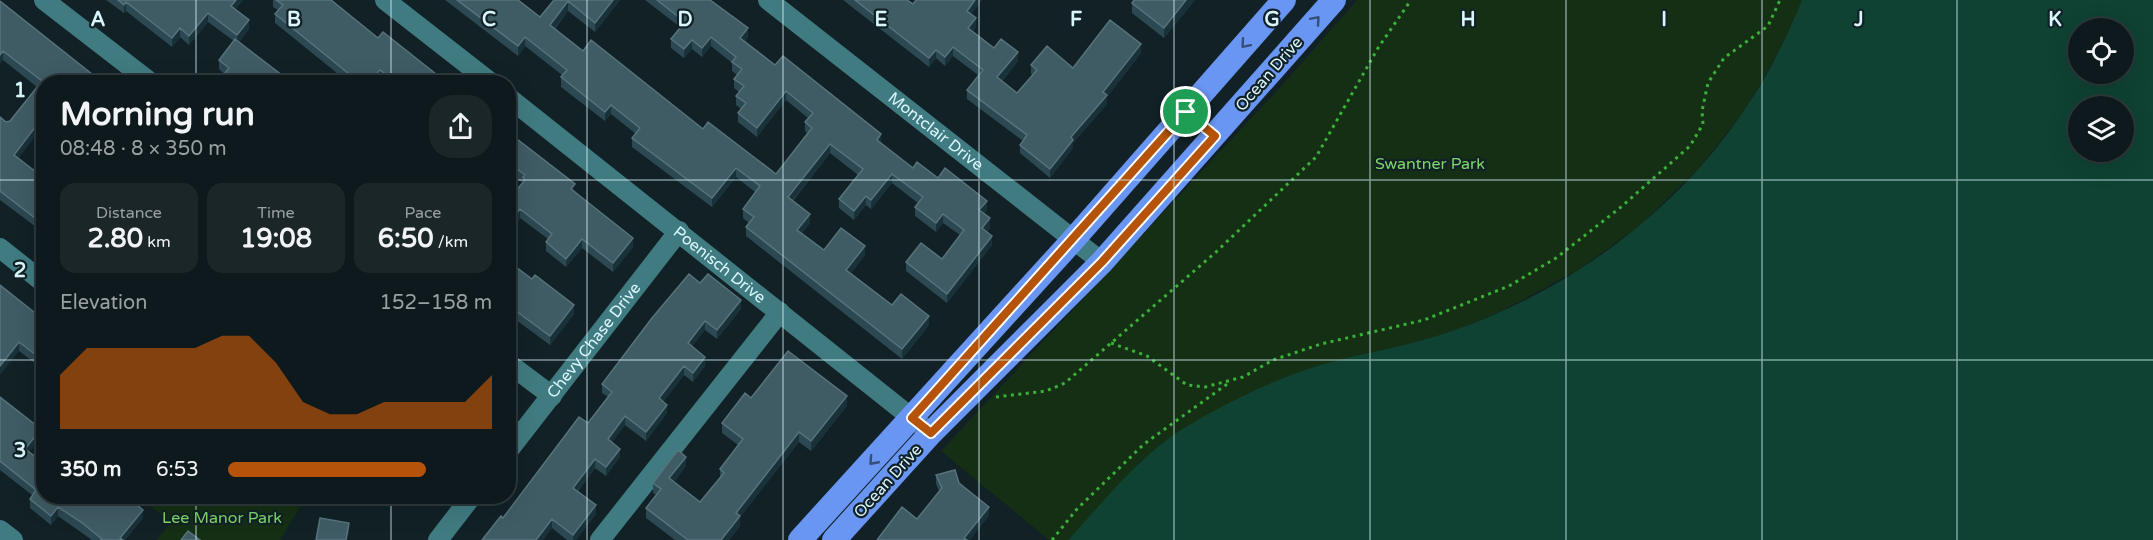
<!DOCTYPE html>
<html lang="en">
<head>
<meta charset="utf-8">
<style>
	:root { --surface:#0d191c; --page:#1b2629; --text:#f1f3f6; --muted:#9aa0a3; --line:#2d383b; --accent:#b45309 }
	body { margin:0; font-family:"Varela Round",sans-serif; background:var(--page); color:var(--text); height:100vh; display:flex; flex-direction:column; font-size:22px; white-space:nowrap }
	* { box-sizing:border-box; margin:0 }
	p { font-size:20px; color:var(--muted) }
	.icon { flex:none; width:33px; height:33px; fill:none; stroke:currentColor; stroke-width:2; stroke-linecap:round; stroke-linejoin:round }
	.map { position:relative; flex:1; overflow:hidden }
	.panel { position:absolute; left:36px; top:75px; width:480px; height:429px; display:flex; flex-direction:column; background:var(--surface); border-radius:24px; box-shadow:0 6px 24px #0002,0 0 0 2px var(--line) }
	.panel>* { flex:none }
	.fabs { position:absolute; left:2068px; top:18px; display:grid; gap:12px }
	.fabs a { display:grid; place-items:center; width:66px; height:66px; border-radius:50%; background:var(--surface); box-shadow:0 6px 24px #0002,0 0 0 2px var(--line); font-size:30px }
	.pin { position:absolute; display:grid; place-items:center; width:51px; height:51px; color:#fff; margin:-26px; border:3px solid #fff; border-radius:50%; box-shadow:0 2px 6px #0007 }
	.round { display:grid; place-items:center; flex:none; width:63px; height:63px; border-radius:24px; background:var(--page) }
	.headline { display:flex; align-items:center; justify-content:space-between; height:102px; padding:0 24px }
	h1 { font-size:33px; font-weight:800; line-height:45px }
	.stats { display:grid; grid-template-columns:repeat(3,1fr); gap:9px; height:102px; padding:6px 24px }
	.stats div { display:grid; align-content:center; border-radius:15px; background:var(--page); text-align:center }
	.stats b { font-size:26px; font-weight:800 }
	.stats small { font-size:16px; font-weight:400 }
	.stats p { font-size:16px }
	.chart { height:168px; padding:12px 24px }
	.chart p { display:flex; justify-content:space-between }
	.chart svg { width:100%; height:108px; margin-top:6px; fill:var(--accent); opacity:.7 }
	ul { padding:0 24px; list-style:none; font-size:20px }
	li { display:grid; grid-template-columns:96px 72px 1fr; align-items:center; height:45px }
	li i { height:15px; border-radius:8px; background:var(--accent) }
	.map>svg:first-child { display:block }
</style>
</head>
<body>
<div class="map">
<svg width="2153" height="540" viewBox="0 0 2153 540">
	<rect width="100%" height="100%" fill="#112126"/>
	<path fill="#152f15" d="M1357 0H1802L1788 35 1746 109 1699 168 1642 224 1578 270 1500 312 1144 458 1068 540H1049L941 451 1284 83Z
		M138 497H306L280 540H157L171 522Z"/>
	<path fill="#0f4232" fill-rule="evenodd" d="M1802 0H2153V540H1068C1105 500 1138 457 1184 428 1222 405 1266 383 1308 369 1350 355 1395 349 1437 336 1559 298 1674 216 1745 109 1768 76 1787 37 1802 0ZM2079 28H2124V74H2079ZM2079 106H2124V152H2079Z"/>
	<g fill="none" stroke-linecap="round" stroke-linejoin="round">
		<path stroke="#3ab039" stroke-width="3" stroke-dasharray="3 4.5" stroke-linecap="butt" d="M1111 343 1147 356 1187 385 1205 387 1243 377 1273 360 1321 344 1424 320 1509 286 1556 258 1621 207 1690 146 1703 124 1702 111 1708 83 1724 58 1768 26 1780 0
			M996 397 1046 391 1065 383 1216 252 1316 157 1378 48 1411 0
			M1052 540 1077 509 1144 444 1230 382"/>
		<g stroke="#407b81" stroke-width="20">
			<path d="M44 0 150 82"/>
			<path d="M385 0 490 82"/>
			<path id="s1" d="M768 0 1102 262"/>
			<path id="s2" d="M508 97 922 426"/>
			<path d="M0 248 44 283"/>
			<path d="M508 363 552 396"/>
			<path id="s3" d="M508 451 679 231"/>
			<path d="M0 530 13 540"/>
			<path d="M438 540 472 496"/>
			<path d="M600 540 780 312"/>
		</g>
		<path stroke="#6995f3" stroke-width="24" d="M800 540 1073 240 1284 0
			M834 540 931 433 1102 262 1334 0"/>
	</g>
	<path fill="#2c4852" d="M106 0H243L235 9 249 29 239 42 291 82H220V79L224 74 219 69V60L234 41 208 22 189 45 180 37 172 47 126 11 124 13Z
		M273 0H331L378 38 446 82H385L380 79 377 82H348L275 23V14L278 10 273 7Z
		M445 0H518L540 17 554 0H620L595 32 568 11 555 29 583 51 703 129 776 174 807 133 805 131V122L808 118 786 100 757 137 738 122V113L741 109 736 105V96L739 92 734 88V79L737 75 732 71V63L711 46 702 57 692 49 684 58 671 48V39L680 27 645 0H710L748 37 745 41 775 65 881 144 913 168 938 178 987 210 984 214 990 228 987 232 992 245 947 303 906 271V262L942 259 960 235 943 223 936 232 915 216V207L918 203 892 183 871 209 866 205 854 220 839 208V199L858 175 830 153 793 201 810 223 802 233 824 250 865 255 851 273 892 305 929 325 902 359 746 236V227L749 223 743 218V209L755 192 736 177 712 207 632 147V138L636 134 611 114 605 121 561 87V77L562 75 525 46 518 56Z
		M843 0H907L913 4 982 0 971 14 976 27 973 31 994 48 1018 61 1002 81 1017 93 1033 75 1031 74V65L1073 68 1141 53 1107 97V104L1073 143V148L1050 178 1020 153V145L1023 141 967 99V90L978 75 953 56 945 66 936 58 929 67Z
		M1195 0 1164 38 1132 13V3Z
		M0 1 44 82V134L39 131 18 158 44 178V233L0 200V117L6 122 10 121 37 87 3 60Z
		M508 132 575 191 633 247 613 272 582 248 566 267 546 251V242L548 239 520 218 508 233 523 183 508 171Z
		M508 246 514 260 512 263 574 314 550 345 508 314Z
		M700 283 741 309 717 339 705 330 692 346 705 366 693 382 684 375 663 402 667 413 646 441 625 425 612 442 620 457 606 476 595 468 578 491 596 514 576 540H567L552 528 543 540H482L503 518 588 423 608 397 602 393V384Z
		M0 285 44 320V370L19 351Z
		M0 397 41 438 29 452 44 496 143 518 125 540H92L58 516 51 525 30 508V499L32 495 0 470Z
		M751 398 847 406 811 451 799 442 740 517V526L729 540H675L646 518V508L656 495 653 493V483L686 466 674 482 700 502 720 478V469L738 445 722 433V423Z
		M936 475 959 483 989 516 917 519 939 491 936 484Z
		M343 496H364L358 506Z"/>
	<path fill="#193139" d="M236 0H243L231 15V6Z
		M613 0H620L595 32V23Z
		M975 0H982L967 19V11Z
		M1186 0H1195L1164 38V28Z
		M568 1V11L550 34V25Z
		M126 2V11L124 13V5Z
		M208 13V22L189 45V36Z
		M976 18V27L968 37V28Z
		M249 20V29L237 44V35Z
		M180 28V37L172 47V38Z
		M748 28V37L740 47V38Z
		M525 37V46L518 56V46Z
		M711 37V46L702 57V48Z
		M692 40V49L684 58V49Z
		M1141 44V53L1107 97V104L1073 143V148L1050 178V169L1071 137 1103 92Z
		M953 47V56L945 66V57Z
		M936 50V58L929 67V58Z
		M3 51V60L0 64V55Z
		M1018 52V61L997 86V77Z
		M380 70V79L377 82H369Z
		M786 91V100L757 137V128Z
		M611 105V114L605 121V112Z
		M39 122V131L14 164V155Z
		M881 134V144L877 140Z
		M830 144V153L788 206V197Z
		M736 168V177L712 207V198Z
		M892 174V183L871 209V200Z
		M866 196V205L854 220V211Z
		M987 201V210L979 219V210Z
		M520 209V218L508 233V224Z
		M810 214V223L797 239V230Z
		M943 214V223L936 232V223Z
		M990 218V228L982 237V228Z
		M992 236V245L947 303V294Z
		M633 238V247L613 272V263Z
		M582 239V248L566 267V259Z
		M865 246V255L846 279V270Z
		M514 251V260L508 267V258Z
		M741 300V309L717 339V330Z
		M574 305V314L550 345V336Z
		M929 316V325L902 359V349Z
		M705 321V330L688 352V343Z
		M19 342V351L0 375V366Z
		M705 357V366L693 382V373Z
		M684 366V375L659 407V398Z
		M847 396V406L811 451V441Z
		M667 405V413L646 441V432Z
		M625 416V425L608 448V439Z
		M41 429V438L25 457V449Z
		M799 432V442L740 517V526L729 540H721L736 513Z
		M620 449V457L606 476V467Z
		M686 457V466L669 488V478Z
		M595 459V468L573 496V488Z
		M359 496H364L358 506V497Z
		M596 505V514L576 540H573V535Z
		M58 507V516L51 525V516Z
		M989 507V516L970 540H964V538Z
		M143 510V518L125 540H120V538Z
		M552 519V528L543 540H536Z
		M349 523V532L347 540H346Z"/>
	<path fill="#3f5b64" stroke="#57737c" stroke-width="1.5" d="M118 0H236L231 6 249 20 237 35 208 13 189 36 180 28 172 38 126 2 124 5Z
		M276 0H331L378 38 383 32 446 82H397L380 70 369 82H359L275 14 283 5Z
		M457 0H518L540 17 554 0H613L595 23 568 1 550 25 583 51 591 40 703 129 708 122 776 174 812 128 805 122 813 113 786 91 757 128 738 113 746 103 736 96 744 86 734 79 742 69 732 62 736 57 711 37 702 48 692 40 684 49 671 39 685 22 657 0H710L748 28 740 38 775 65 783 56 881 134 877 140 913 168 917 162 938 178 945 168 987 201 979 210 990 218 982 228 992 236 947 294 906 262 921 243 942 259 964 230 943 214 936 223 915 207 923 197 892 174 871 200 866 196 854 211 839 199 863 169 830 144 788 197 810 214 797 230 824 250 841 228 865 246 846 270 892 305 901 294 929 316 902 349 746 227 754 217 743 209 760 186 736 168 712 198 632 138 640 128 611 105 605 112 561 77 567 70 525 37 518 46Z
		M855 0H907L913 4 916 0H975L967 11 976 18 968 28 994 48 1001 39 1018 52 997 77 1017 93 1037 70 1031 65 1047 46 1073 68 1110 20 1141 44 1103 92 1107 95 1071 137 1073 140 1050 169 1020 145 1027 135 967 90 983 70 953 47 945 57 936 50 929 58Z
		M1134 0H1186L1164 28 1132 3Z
		M0 1 102 82H44V125L39 122 14 155 44 178V225L0 191V117L6 122 10 121 42 81 3 51 0 55Z
		M235 39 291 82H225L220 79 229 68 219 60Z
		M508 132 575 184 571 189 633 238 613 263 582 239 566 259 546 242 552 234 520 209 508 224V200L525 180 523 177 525 175 508 162Z
		M508 246 514 251 508 258Z
		M508 261 532 279 535 275 574 305 550 336 508 305Z
		M689 274 700 283 708 274 741 300 717 330 705 321 688 343 705 357 693 373 684 366 659 398 667 405 646 432 625 416 608 439 620 449 606 467 595 459 573 488 596 505 573 535 552 519 536 540H482L501 516 503 518 579 417 588 423 612 392 602 384 652 318Z
		M0 285 44 320V361L19 342 0 366Z
		M788 351 847 396 811 441 799 432 736 513 740 516 721 540H688L646 508 661 489 653 483 678 450 686 457 669 478 700 502 724 473 720 469 743 439 722 423 745 393 751 398Z
		M0 397 41 429 25 449 44 463V496H127L143 510 120 538 123 540H101L102 539 81 522 58 507 51 516 30 499 36 490 0 461Z
		M955 470 959 483 989 507 964 538 967 540H877L902 507 917 519 942 488 936 475Z
		M320 518 349 523 346 540H316Z
		M188 531 200 540H181Z"/>
	<defs><path id="oneway-chevron" d="M-2-3.5L2.5 0L-2 3.5" fill="none" stroke-width="1.6" stroke-linecap="round" stroke-linejoin="round" transform="scale(1.5)"/></defs>
	<g stroke="#344f78">
		<use href="#oneway-chevron" transform="translate(1316 20) rotate(-49)"/>
		<use href="#oneway-chevron" transform="translate(1245 44) rotate(131)"/>
		<use href="#oneway-chevron" transform="translate(873 461) rotate(132)"/>
	</g>
	<g fill="none" stroke-linecap="round" stroke-linejoin="round">
		<g stroke="#fff" stroke-width="12">
			<path id="route" d="M1186 112 1215 136 1102 262 931 433 912 418Z"/>
		</g>
		<use href="#route" stroke="#b45309" stroke-width="8"/>
	</g>
	<path fill="none" stroke="#d9f6fc" stroke-width="1.5" stroke-opacity="0.55" d="M196 0V82M391 0V82M587 0V540M783 0V540M979 0V540M1174 0V540M1370 0V540M1566 0V540M1762 0V540M1957 0V540M0 180H44M508 180H2153M0 360H44M508 360H2153M196 496V540M391 496V540"/>
	<g text-anchor="middle" dominant-baseline="central" stroke-width="4.5" stroke-linejoin="round" paint-order="stroke">
		<g font-size="16" fill="#d9f6fc" stroke="#112126">
			<text transform="translate(1269 74) rotate(-49)">Ocean Drive</text>
			<text stroke="none"><textPath href="#s1" startOffset="213">Montclair Drive</textPath></text>
			<text stroke="none"><textPath href="#s2" startOffset="270">Poenisch Drive</textPath></text>
			<text stroke="none"><textPath href="#s3" startOffset="140">Chevy Chase Drive</textPath></text>
			<text transform="translate(888 481) rotate(-48)">Ocean Drive</text>
		</g>
		<g font-size="16" fill="#7fd76a" stroke="#112126">
			<text x="1430" y="164">Swantner Park</text>
			<text x="222" y="518">Lee Manor Park</text>
		</g>
	</g>
	<g font-size="20" text-anchor="middle" font-weight="bold" fill="#d9f6fc" stroke="#112126" stroke-width="4.5" stroke-linejoin="round" paint-order="stroke">
		<text x="98" y="26">A</text>
		<text x="294" y="26">B</text>
		<text x="489" y="26">C</text>
		<text x="685" y="26">D</text>
		<text x="881" y="26">E</text>
		<text x="1076" y="26">F</text>
		<text x="1272" y="26">G</text>
		<text x="1468" y="26">H</text>
		<text x="1664" y="26">I</text>
		<text x="1859" y="26">J</text>
		<text x="2055" y="26">K</text>
		<text x="20" y="97">1</text>
		<text x="20" y="277">2</text>
		<text x="20" y="457">3</text>
	</g>
</svg>
<div class="fabs">
<a><svg class="icon" aria-label="locate" viewBox="0 0 24 24"><circle cx="12" cy="12" r="6"/><path d="M12 2v4M12 18v4M2 12h4M18 12h4"/></svg></a>
<a><svg class="icon" aria-label="layers" viewBox="0 0 24 24"><path d="M12 4l9 5-9 5-9-5zM3 14l9 5 9-5"/></svg></a>
</div>
<div class="pin" style="left:1186px;top:112px;background:#1e9e55"><svg class="icon" aria-label="arrive" viewBox="0 0 24 24"><path d="M6 21V4h12l-3 4 3 4H6"/></svg></div>
<section class="panel">
<div class="headline"><div><h1>Morning run</h1><p>08:48 · 8 × 350 m</p></div><a class="round"><svg class="icon" aria-label="share" viewBox="0 0 24 24"><path d="M12 15V3M7 8l5-5 5 5M5 13v7h14v-7"/></svg></a></div>
<div class="stats">
<div><p>Distance</p><b>2.80<small> km</small></b></div>
<div><p>Time</p><b>19:08</b></div>
<div><p>Pace</p><b>6:50<small> /km</small></b></div>
</div>
<div class="chart"><p><span>Elevation</span>152–158 m</p>
<svg viewBox="0 0 160 44" preserveAspectRatio="none"><path d="M0 44V22L10 11L20 11L30 11L40 11L50 11L60 6L70 6L80 17L90 33L100 38L110 38L120 33L130 33L140 33L150 33L160 22V44z"/></svg>
</div>
<ul>
<li><b>350 m</b>6:53<i style="width:75%"></i></li>
</ul>
</section>
</div>
</body>
</html>
